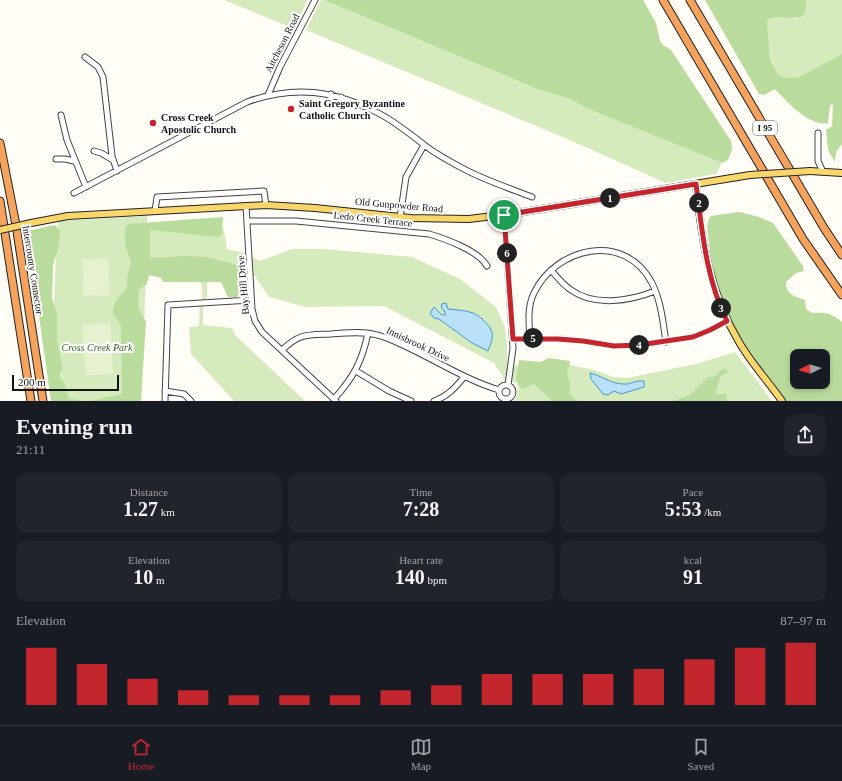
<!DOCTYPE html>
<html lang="en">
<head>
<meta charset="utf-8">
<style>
	:root { --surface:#171b24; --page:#20242c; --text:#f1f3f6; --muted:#9ea1a6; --line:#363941; --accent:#c4262e }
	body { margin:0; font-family:"Times New Roman",serif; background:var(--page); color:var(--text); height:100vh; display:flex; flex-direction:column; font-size:15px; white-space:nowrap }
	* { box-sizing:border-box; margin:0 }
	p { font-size:13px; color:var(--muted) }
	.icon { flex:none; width:22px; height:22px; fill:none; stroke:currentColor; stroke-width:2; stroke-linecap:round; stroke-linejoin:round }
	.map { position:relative; height:401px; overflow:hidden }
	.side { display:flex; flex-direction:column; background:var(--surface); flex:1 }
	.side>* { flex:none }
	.needle { width:26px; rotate:265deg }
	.fabs { position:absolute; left:790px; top:349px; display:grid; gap:8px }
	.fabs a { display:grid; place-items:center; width:40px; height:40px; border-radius:8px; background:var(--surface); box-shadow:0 2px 6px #0003; font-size:20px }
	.scale { position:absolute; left:12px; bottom:10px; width:107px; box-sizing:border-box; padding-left:4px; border:2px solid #111; border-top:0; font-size:11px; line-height:14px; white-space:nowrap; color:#111; -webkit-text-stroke:3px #fff; paint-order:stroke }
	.pin { position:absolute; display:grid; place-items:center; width:34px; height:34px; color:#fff; margin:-17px; border:2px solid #fff; border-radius:50%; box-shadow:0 1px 4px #0007 }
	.km { position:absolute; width:20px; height:20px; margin:-10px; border-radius:50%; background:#222; color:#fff; font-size:11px; line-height:20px; text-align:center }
	.round { display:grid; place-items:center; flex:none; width:42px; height:42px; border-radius:12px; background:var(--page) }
	.headline { display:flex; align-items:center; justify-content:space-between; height:68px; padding:0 16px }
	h1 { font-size:22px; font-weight:800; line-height:30px }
	.stats { display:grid; grid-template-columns:repeat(3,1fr); gap:6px; height:68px; padding:4px 16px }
	.stats div { display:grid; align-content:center; border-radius:10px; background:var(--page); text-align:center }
	.stats b { font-size:20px; font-weight:800 }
	.stats small { font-size:11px; font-weight:400 }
	.stats p { font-size:11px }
	.chart { height:112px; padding:8px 16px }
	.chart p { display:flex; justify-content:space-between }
	.chart svg { width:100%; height:72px; margin-top:4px; stroke:var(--accent); stroke-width:6 }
	.tab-bar { display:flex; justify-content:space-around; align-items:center; height:56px; border-top:1px solid var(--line); background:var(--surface); font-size:11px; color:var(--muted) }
	.tab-bar a { display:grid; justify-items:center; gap:2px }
	.tab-bar .active { color:var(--accent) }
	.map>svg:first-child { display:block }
</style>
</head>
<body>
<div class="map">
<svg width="842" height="401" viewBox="0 0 842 401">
	<rect width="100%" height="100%" fill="#fffdf5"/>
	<path fill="#d5ebbd" d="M224 0H307L295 29Z
		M321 0H324L540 90 570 99 586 108 722 163 716 174 666 183 565 138 306 30Z
		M806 0H842V54L799 77 787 78 778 74 770 59 767 20C777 15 785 16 796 19L806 9Z
		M147 216V226L224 229 227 249 244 253 260 261 292 249H324L412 257 460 279 496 307 505 327 507 343V364L533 368 560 363 594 370 613 377 627 378 696 364 735 352 772 401H515L519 389 516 383 505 380 494 363 384 306 306 307 269 297 255 276 207 278V298L203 306V325L232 328 235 335 305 401H234L191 354 189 327 199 326 200 300 203 297 201 282 146 273 141 401H54L53 327 57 231 59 221Z"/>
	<path fill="#b9dc9c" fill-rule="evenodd" d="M324 0H643L656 23 660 41 663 45 671 50 731 141 732 150 728 160 722 163 586 108 570 99 540 90Z
		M705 0H806V9L803 16C791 21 781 13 767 20L770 59 778 74 787 78 799 77 842 54V144L836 152 835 162 828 150 826 130 832 126 833 104 830 105 828 123C811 128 786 101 775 89L764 95 759 94Z
		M739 212 759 217 773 223 803 266 804 271 796 273 786 282C786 295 794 296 805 300L806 309 812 313C824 312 832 313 842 322V401H786C768 376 746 350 732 322 720 298 712 270 709 243 708 234 705 223 711 216ZM797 356H823V382H797Z
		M223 217 222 235 218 237 150 230V258L186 256 206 257 242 266V288L237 297H228L221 282H163L161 278 149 275 147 284 139 289 138 307 146 322 141 401H91L122 394 121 325 112 312 116 300 127 288V277L131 263 125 245V230L128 224Z
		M55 225 60 231 59 246 53 265 52 299 57 314V341L63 369 60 373V379L64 382 69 398 83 401H51L27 231Z
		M549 358 570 361 567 374 570 384V394L577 401H552L534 384 522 389 516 380 519 360 541 362Z
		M723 368 729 371 720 377 715 394H726L727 401H673L690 395 707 378 715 376Z"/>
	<path fill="#e6f2cf" d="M108 258 110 295 84 296 82 260Z
		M110 323 113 374 86 375 82 325Z"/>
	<path fill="#b9e0f7" stroke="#3f96cf" d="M446 303 448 309C456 310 465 310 473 313 477 315 480 317 483 320 495 331 494 336 488 351L472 343 439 319 434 318 430 313 434 307 442 315H445V312L441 307 442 304Z
		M590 373C602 376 612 384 623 384 631 385 633 380 644 381V387L621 394 614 391 608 395 603 394 591 379Z"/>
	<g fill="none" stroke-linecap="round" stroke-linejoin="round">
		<g stroke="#444" stroke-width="7">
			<path id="minor" d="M85 57 98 67 103 77 112 156 117 171
				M331 94V104L334 105 339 104 341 97
				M268 95 280 67 315 0
				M61 115 67 140 86 187
				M818 133V161L823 172
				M94 151 101 153 113 160
				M56 159H65L74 161
				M74 193 247 102C294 85 334 90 378 113 394 121 409 133 423 144 434 153 449 161 462 168 484 180 509 188 532 197
				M246 206 252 309 255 321 262 332 336 401
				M155 211 157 197 264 191 266 205
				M504 215 513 348 508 385
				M400 218 406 177 424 145
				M247 221H296L429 234C446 239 479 251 487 266
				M551 270C557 277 563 285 571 290 595 307 630 301 655 291
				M530 338C529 323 527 307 534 293 556 247 625 231 652 283 661 301 663 322 666 342
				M513 339H559L583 341 614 346 639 345 693 337 710 330 727 321
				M282 350C300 333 307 335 331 334 346 333 363 331 377 335 387 337 396 342 405 346 437 361 466 380 499 390
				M356 371 389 391 411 401
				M499 392a7 7 0 1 1 14 0a7 7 0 1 1-14 0Z
				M165 391 184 394 191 401
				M334 399C353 378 362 362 368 333
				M165 401 168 305 251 300
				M434 401C448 396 455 388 464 377"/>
		</g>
		<g stroke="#222" stroke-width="8">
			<path id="major" d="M810 171 842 173
				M696 184C702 241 709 292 739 342 751 363 768 381 782 401
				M31 223 68 216 266 205 315 208 410 218 469 219 517 213 750 175"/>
		</g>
		<g stroke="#222" stroke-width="9">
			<path id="highway" d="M663 0 803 239 842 295
				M690 0 824 228 842 255
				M0 143 16 225 43 401
				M0 201 31 401"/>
		</g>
		<use href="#minor" stroke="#fff" stroke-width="5"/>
		<use href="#major" stroke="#f9d66b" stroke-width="6"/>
		<use href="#highway" stroke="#f5a25d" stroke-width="7"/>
		<g stroke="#222" stroke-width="8" stroke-linecap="butt">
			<path id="major-bridge" d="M750 175 810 171
				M0 230 31 223"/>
		</g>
		<use href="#major-bridge" stroke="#f9d66b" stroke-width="6"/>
	</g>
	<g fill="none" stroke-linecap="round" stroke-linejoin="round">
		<g stroke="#fff" stroke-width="8">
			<path id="route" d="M696 184C702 230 706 279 727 321L710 330 693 337 639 345 614 346 583 341 558 339H513L504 215Z"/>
		</g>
		<use href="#route" stroke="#c4262e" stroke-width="5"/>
	</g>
	<g fill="#c4262e" stroke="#fff" stroke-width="1.5">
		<circle cx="291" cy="109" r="4"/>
		<circle cx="153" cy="123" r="4"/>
	</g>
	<g text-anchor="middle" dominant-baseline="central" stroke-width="4" stroke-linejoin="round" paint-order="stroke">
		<rect fill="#fff" stroke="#585858" stroke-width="1" x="753" y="121" width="24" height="14" rx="3"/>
		<g font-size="9" font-weight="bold" fill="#111">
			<text x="765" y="128">I 95</text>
		</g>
		<g font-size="10" fill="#111" stroke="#fff">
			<text transform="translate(282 43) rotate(-63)">Aitcheson Road</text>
			<text transform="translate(399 205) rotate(5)">Old Gunpowder Road</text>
			<text transform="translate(373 219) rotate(6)">Ledo Creek Terrace</text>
			<text transform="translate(33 270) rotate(81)">Intercounty Connector</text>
			<text transform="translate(243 285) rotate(-95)">Bay Hill Drive</text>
			<text transform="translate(418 344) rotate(25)">Innisbrook Drive</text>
		</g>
		<g font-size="10" font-weight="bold" fill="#111" stroke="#fff" text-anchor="start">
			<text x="299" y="103">Saint Gregory Byzantine<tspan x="299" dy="12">Catholic Church</tspan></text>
			<text x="161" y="117">Cross Creek<tspan x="161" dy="12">Apostolic Church</tspan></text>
		</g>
		<g font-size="10" font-style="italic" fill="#2f6b1f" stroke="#fff">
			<text x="97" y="347">Cross Creek Park</text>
		</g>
	</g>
</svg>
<div class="fabs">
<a><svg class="needle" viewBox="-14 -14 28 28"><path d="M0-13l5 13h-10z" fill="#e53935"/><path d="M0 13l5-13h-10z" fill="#9ea1a6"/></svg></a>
</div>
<div class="scale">200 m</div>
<div class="pin" style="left:504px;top:215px;background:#1e9e55"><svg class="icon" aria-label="arrive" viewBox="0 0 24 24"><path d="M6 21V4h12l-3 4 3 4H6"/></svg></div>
<b class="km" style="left:610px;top:198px">1</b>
<b class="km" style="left:699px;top:203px">2</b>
<b class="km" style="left:721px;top:308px">3</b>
<b class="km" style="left:639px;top:345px">4</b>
<b class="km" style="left:533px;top:338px">5</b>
<b class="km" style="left:507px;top:253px">6</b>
</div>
<section class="side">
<div class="headline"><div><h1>Evening run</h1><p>21:11</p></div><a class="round"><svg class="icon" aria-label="share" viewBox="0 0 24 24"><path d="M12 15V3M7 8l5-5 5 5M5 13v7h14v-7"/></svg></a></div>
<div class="stats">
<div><p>Distance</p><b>1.27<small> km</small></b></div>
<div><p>Time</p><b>7:28</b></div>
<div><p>Pace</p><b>5:53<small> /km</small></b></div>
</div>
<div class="stats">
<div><p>Elevation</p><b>10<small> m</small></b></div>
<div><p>Heart rate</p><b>140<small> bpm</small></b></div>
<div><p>kcal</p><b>91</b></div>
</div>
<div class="chart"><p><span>Elevation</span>87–97 m</p>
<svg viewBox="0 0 160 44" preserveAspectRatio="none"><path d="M5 44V9M15 44V19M25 44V28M35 44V35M45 44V38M55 44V38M65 44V38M75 44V35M85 44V32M95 44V25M105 44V25M115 44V25M125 44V22M135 44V16M145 44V9M155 44V6"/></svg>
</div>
</section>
<nav class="tab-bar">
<a class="active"><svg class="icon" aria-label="home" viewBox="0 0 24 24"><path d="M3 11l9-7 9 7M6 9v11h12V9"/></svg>Home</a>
<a><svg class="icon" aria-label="map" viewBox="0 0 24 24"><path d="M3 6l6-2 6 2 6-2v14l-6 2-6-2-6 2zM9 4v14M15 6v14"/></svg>Map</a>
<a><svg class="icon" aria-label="saved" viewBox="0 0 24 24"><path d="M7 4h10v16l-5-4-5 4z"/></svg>Saved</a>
</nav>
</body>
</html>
